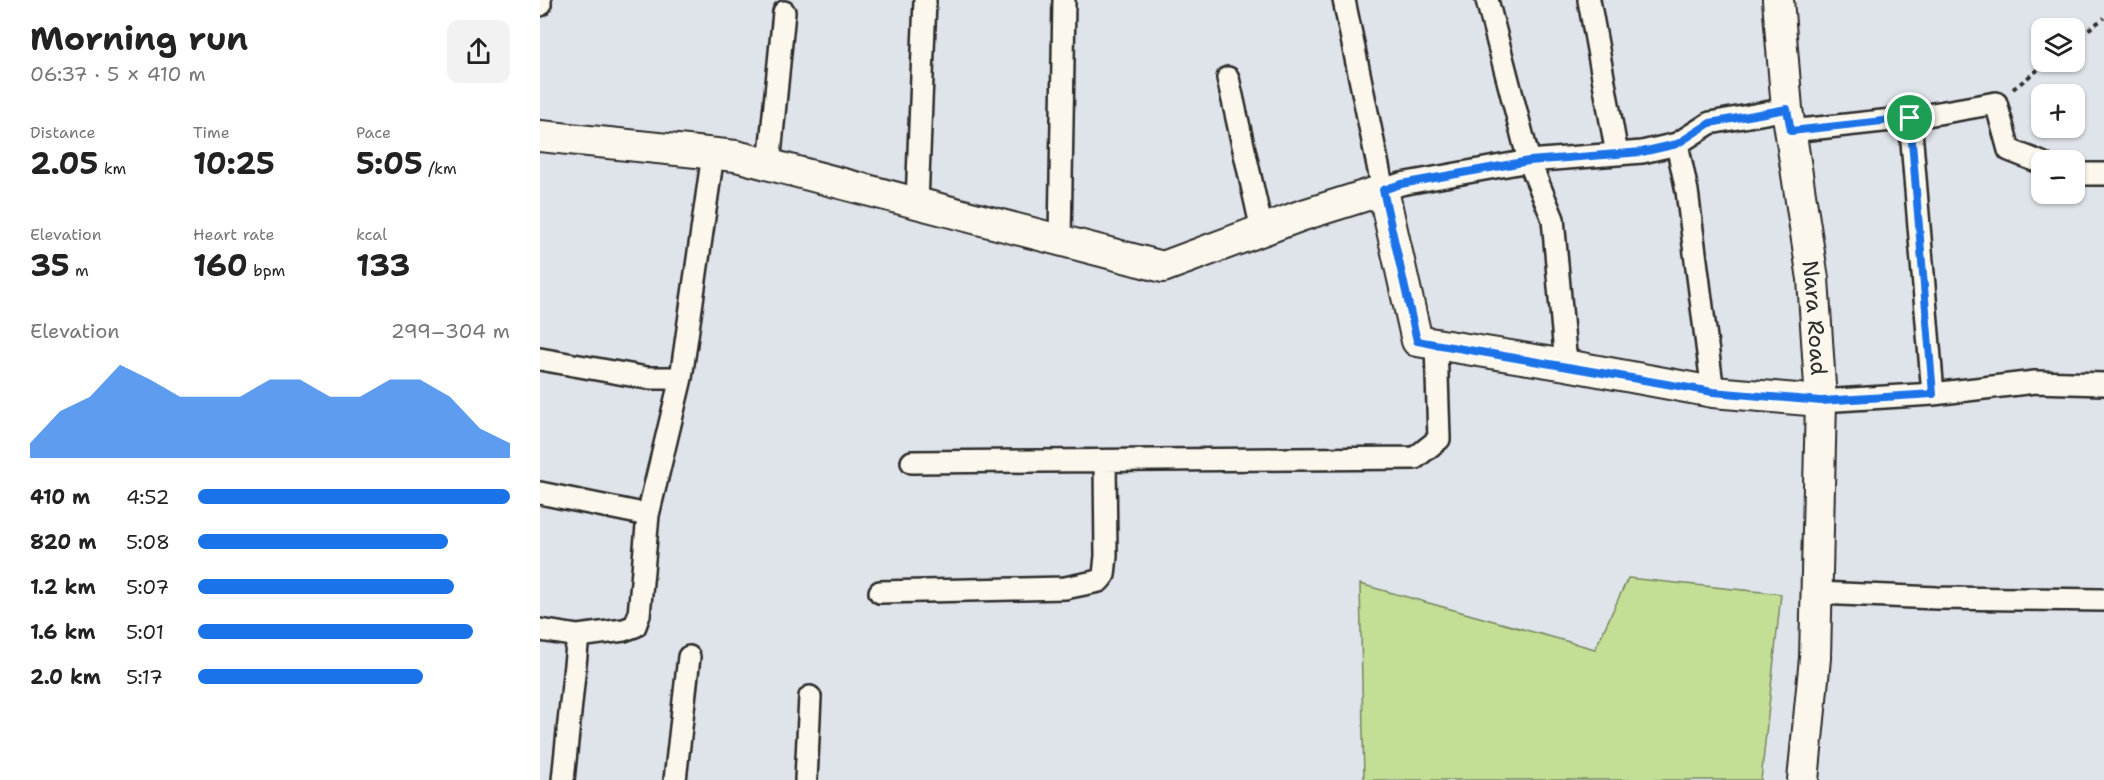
<!DOCTYPE html>
<html lang="en">
<head>
<meta charset="utf-8">
<style>
	:root { --surface:#fff; --page:#f2f2f2; --text:#222; --muted:#767676; --accent:#1a73e8 }
	body { margin:0; font-family:"Shantell Sans",sans-serif; background:var(--page); color:var(--text); height:100vh; display:flex; flex-direction:column; font-size:22px; white-space:nowrap }
	* { box-sizing:border-box; margin:0 }
	p { font-size:20px; color:var(--muted) }
	.icon { flex:none; width:33px; height:33px; fill:none; stroke:currentColor; stroke-width:2; stroke-linecap:round; stroke-linejoin:round }
	.map { position:relative; flex:1; overflow:hidden }
	.drawer { display:flex; flex-direction:column; background:var(--surface); width:540px }
	.drawer>* { flex:none }
	.controls { position:absolute; left:1491px; top:18px; display:grid; gap:12px }
	.controls a { display:grid; place-items:center; width:54px; height:54px; border-radius:12px; background:var(--surface); box-shadow:0 2px 4px #0004; font-size:30px }
	.pin { position:absolute; display:grid; place-items:center; width:51px; height:51px; color:#fff; margin:-26px; border:3px solid #fff; border-radius:50%; box-shadow:0 2px 6px #0007 }
	.round { display:grid; place-items:center; flex:none; width:63px; height:63px; border-radius:12px; background:var(--page) }
	.summary { display:flex; align-items:center; justify-content:space-between; height:102px; padding:0 30px }
	h1 { font-size:33px; font-weight:700; line-height:45px }
	.figures { display:grid; grid-template-columns:repeat(3,1fr); gap:9px; height:102px; padding:6px 30px }
	.figures div { display:grid; align-content:center }
	.figures b { font-size:30px; font-weight:700 }
	.figures small { font-size:16px; font-weight:400 }
	.figures p { font-size:16px }
	.chart { height:168px; padding:12px 30px }
	.chart p { display:flex; justify-content:space-between }
	.chart svg { width:100%; height:108px; margin-top:6px; fill:var(--accent); opacity:.7 }
	ul { padding:0 30px; list-style:none; font-size:20px }
	li { display:grid; grid-template-columns:96px 72px 1fr; align-items:center; height:45px }
	li i { height:15px; border-radius:8px; background:var(--accent) }
	main { display:flex; flex:1; min-height:0 }
	.map>svg:first-child { display:block }
</style>
</head>
<body>
<main>
<section class="drawer">
<div class="summary"><div><h1>Morning run</h1><p>06:37 · 5 × 410 m</p></div><a class="round"><svg class="icon" aria-label="share" viewBox="0 0 24 24"><path d="M12 15V3M7 8l5-5 5 5M5 13v7h14v-7"/></svg></a></div>
<div class="figures">
<div><p>Distance</p><b>2.05<small> km</small></b></div>
<div><p>Time</p><b>10:25</b></div>
<div><p>Pace</p><b>5:05<small> /km</small></b></div>
</div>
<div class="figures">
<div><p>Elevation</p><b>35<small> m</small></b></div>
<div><p>Heart rate</p><b>160<small> bpm</small></b></div>
<div><p>kcal</p><b>133</b></div>
</div>
<div class="chart"><p><span>Elevation</span>299–304 m</p>
<svg viewBox="0 0 160 44" preserveAspectRatio="none"><path d="M0 44V38L10 25L20 19L30 6L40 12L50 19L60 19L70 19L80 12L90 12L100 19L110 19L120 12L130 12L140 19L150 32L160 38V44z"/></svg>
</div>
<ul>
<li><b>410 m</b>4:52<i style="width:100%"></i></li>
<li><b>820 m</b>5:08<i style="width:80%"></i></li>
<li><b>1.2 km</b>5:07<i style="width:82%"></i></li>
<li><b>1.6 km</b>5:01<i style="width:88%"></i></li>
<li><b>2.0 km</b>5:17<i style="width:72%"></i></li>
</ul>
</section>
<div class="map">
<svg width="1564" height="780" viewBox="0 0 1564 780">
	<rect width="100%" height="100%" fill="#dfe4ea"/>
	<filter id="ink" filterUnits="userSpaceOnUse"><feTurbulence type="fractalNoise" baseFrequency=".0167" numOctaves="2"/><feDisplacementMap in="SourceGraphic" scale="12" xChannelSelector="R" yChannelSelector="G"/><feConvolveMatrix kernelMatrix="1 2 1 2 8 2 1 2 1" color-interpolation-filters="sRGB"/></filter>
	<g filter="url(#ink)">
		<path fill="#c3df96" stroke="#778560" stroke-width="1.5" d="M1088 578 1241 594 1221 780H824L820 584 1055 649Z"/>
		<g fill="none" stroke-linecap="round" stroke-linejoin="round">
			<g stroke="#2b2b2b" stroke-width="26">
				<path id="street" d="M804 0 843 190 861 184 989 161 1102 152 1137 144 1170 123 1247 109
					M947 0 989 161 1013 219 1026 365
					M1049 0 1077 154
					M0 5V0
					M688 78 722 230
					M1370 118 1393 394
					M1251 131 1370 118 1456 103 1469 150 1502 163
					M1137 144 1147 191 1173 392
					M229 165 244 12
					M1534 174H1564
					M377 203 385 0
					M520 240 524 0
					M0 359 107 378H141
					M1281 401 1393 394 1495 382 1564 384
					M372 462 875 458 899 439 896 343
					M0 493 108 515
					M340 592 525 588 559 581 564 575 566 556 565 461
					M1277 593 1397 598 1564 600
					M0 630 38 636 84 630 95 626 99 615 108 515 141 378 173 154
					M23 780 38 636
					M135 780 149 657
					M266 780 270 697"/>
			</g>
			<g stroke="#2b2b2b" stroke-width="34">
				<g id="secondary">
					<path id="s1" d="M1238 0 1247 109 1273 279 1281 401 1275 658 1263 780"/>
					<path d="M0 136 196 156 623 267 760 216 843 190 877 341 1026 365 1173 392 1281 401"/>
				</g>
			</g>
			<path stroke="#2b2b2b" stroke-width="4" stroke-dasharray="4.5 4.5" stroke-linecap="butt" d="M1534 40 1564 18
				M1473 89 1508 62"/>
			<use href="#street" stroke="#fbf7ec" stroke-width="21"/>
			<use href="#secondary" stroke="#fbf7ec" stroke-width="30"/>
		</g>
	</g>
	<g fill="none" stroke-linecap="round" stroke-linejoin="round" filter="url(#ink)">
		<g stroke="#fff" stroke-width="12">
			<path id="route" d="M1247 109 1251 131 1370 118 1393 394 1281 401 1173 392 877 341 843 190 861 184 989 161 1102 152 1137 144 1170 123Z"/>
		</g>
		<use href="#route" stroke="#1a73e8" stroke-width="8"/>
	</g>
	<g text-anchor="middle" dominant-baseline="central" stroke-width="4.5" stroke-linejoin="round" paint-order="stroke">
		<g font-size="22" fill="#2b2b2b" stroke="#fbf7ec">
			<text stroke="none"><textPath href="#s1" startOffset="320">Nara Road</textPath></text>
		</g>
	</g>
</svg>
<div class="controls">
<a><svg class="icon" aria-label="layers" viewBox="0 0 24 24"><path d="M12 4l9 5-9 5-9-5zM3 14l9 5 9-5"/></svg></a>
<a>+</a>
<a>−</a>
</div>
<div class="pin" style="left:1370px;top:118px;background:#1e9e55"><svg class="icon" aria-label="arrive" viewBox="0 0 24 24"><path d="M6 21V4h12l-3 4 3 4H6"/></svg></div>
</div>
</main>
</body>
</html>
